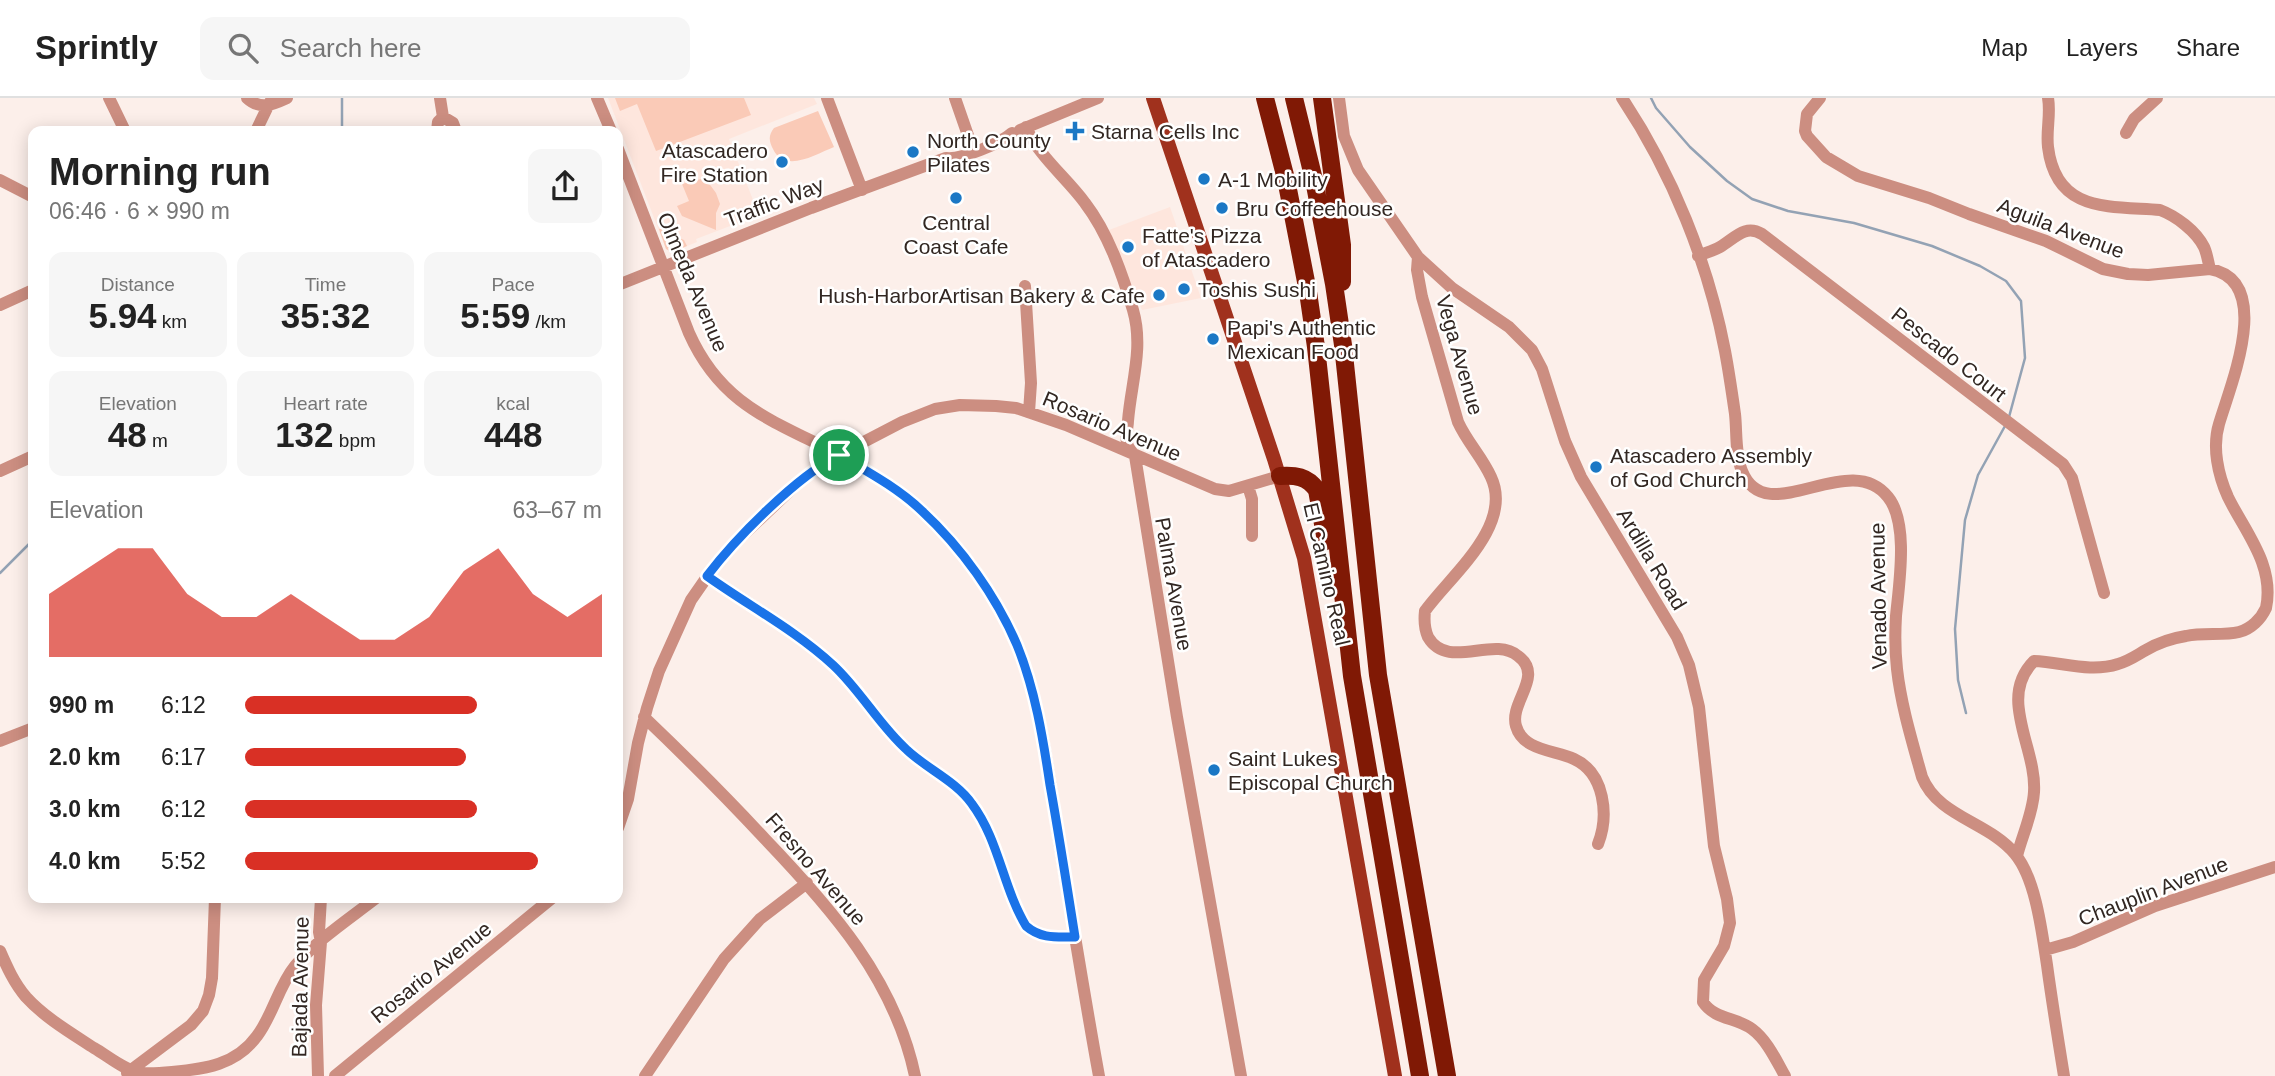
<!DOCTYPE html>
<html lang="en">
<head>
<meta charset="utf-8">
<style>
	:root { --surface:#fff; --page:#f6f6f6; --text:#222; --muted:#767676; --line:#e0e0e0; --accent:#d93025 }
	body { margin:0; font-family:Arial,sans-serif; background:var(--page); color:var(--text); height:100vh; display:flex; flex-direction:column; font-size:26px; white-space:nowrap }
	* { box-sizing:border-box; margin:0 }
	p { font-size:23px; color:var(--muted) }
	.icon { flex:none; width:38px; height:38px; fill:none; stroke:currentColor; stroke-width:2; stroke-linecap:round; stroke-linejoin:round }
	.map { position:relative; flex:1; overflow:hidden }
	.panel { position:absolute; left:28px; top:28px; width:595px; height:777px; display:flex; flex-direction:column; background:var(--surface); border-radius:14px; box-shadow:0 4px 18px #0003 }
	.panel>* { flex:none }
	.pin { position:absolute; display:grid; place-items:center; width:60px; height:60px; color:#fff; margin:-30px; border:4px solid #fff; border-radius:50%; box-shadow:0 2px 7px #0007 }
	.round { display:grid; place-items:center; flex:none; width:74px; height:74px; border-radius:14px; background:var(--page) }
	.head { display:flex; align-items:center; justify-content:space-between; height:119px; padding:0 21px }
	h1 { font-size:38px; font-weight:600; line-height:52px }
	.figures { display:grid; grid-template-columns:repeat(3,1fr); gap:10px; height:119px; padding:7px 21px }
	.figures div { display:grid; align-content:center; border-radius:14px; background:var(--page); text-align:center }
	.figures b { font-size:35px; font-weight:600 }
	.figures small { font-size:19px; font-weight:400 }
	.figures p { font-size:19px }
	.chart { height:196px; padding:14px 21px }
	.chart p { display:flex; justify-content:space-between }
	.chart svg { width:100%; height:126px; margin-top:7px; fill:var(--accent); opacity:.7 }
	ul { padding:0 21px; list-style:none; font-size:23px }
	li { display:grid; grid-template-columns:112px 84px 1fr; align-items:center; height:52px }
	li i { height:18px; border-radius:9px; background:var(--accent) }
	header { display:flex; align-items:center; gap:42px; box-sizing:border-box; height:98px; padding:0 35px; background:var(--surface); border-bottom:2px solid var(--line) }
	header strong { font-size:33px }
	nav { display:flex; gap:38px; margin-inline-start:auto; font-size:24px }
	.search { width:490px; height:63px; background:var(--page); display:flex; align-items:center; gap:18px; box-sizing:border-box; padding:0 24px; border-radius:14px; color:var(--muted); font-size:26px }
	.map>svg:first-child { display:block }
</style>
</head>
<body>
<header>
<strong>Sprintly</strong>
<div class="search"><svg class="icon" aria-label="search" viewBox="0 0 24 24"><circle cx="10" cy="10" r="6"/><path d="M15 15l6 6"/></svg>Search here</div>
<nav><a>Map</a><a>Layers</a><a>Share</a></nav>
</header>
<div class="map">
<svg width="2275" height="978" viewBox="0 0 2275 978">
	<rect width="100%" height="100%" fill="#fcefea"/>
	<path fill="#fee6dd" d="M608 0H814L817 6 729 41 759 117 696 141 697 144 672 154 666 151Z
		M1170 109 1201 200 1142 212 1109 132Z"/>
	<path fill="#facab7" d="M615 0H744L751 17 656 53 637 6 620 13Z
		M818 13 834 49C816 56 785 76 773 51 769 43 768 38 774 30Z
		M705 80 716 95 720 106 716 115V132L682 118 677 108 689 103 682 86Z
		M659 131H662L663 133 684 142 687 148 672 154 666 151Z"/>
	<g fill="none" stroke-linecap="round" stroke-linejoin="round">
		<path stroke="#93a2b4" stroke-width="2.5" d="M1651 0 1656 10 1690 49 1727 83 1752 101 1788 113 1854 125 1932 148 1980 168 2006 183 2021 203 2025 260 2009 319
			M342 33V0
			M0 475 33 442
			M1966 615 1958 582 1955 531 1965 422 1978 377 2005 328"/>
		<path stroke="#cc8e81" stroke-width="12" d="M109 0 125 33
			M247 0C260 12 272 7 287 0
			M597 0 611 33
			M827 0 862 92
			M955 0 971 46
			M1339 0 1344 38 1358 72 1418 159 1452 190 1509 229 1532 252 1542 271 1565 343 1581 379 1677 539 1689 567 1699 609 1714 748 1727 801 1730 825 1724 848 1704 882 1703 904C1715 922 1736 919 1752 931 1767 942 1776 962 1785 978
			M1622 0C1672 75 1708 164 1725 253 1729 274 1732 295 1735 316 1737 334 1735 356 1742 373 1766 434 1849 349 1888 399 1909 425 1899 486 1896 518 1895 535 1895 553 1897 571 1901 607 1912 643 1922 679 1938 719 1989 724 2015 756 2036 781 2042 835 2047 867 2052 904 2058 941 2064 978
			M1820 0 1807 16 1805 33 1807 38 1826 59 1858 78 1929 100 1969 116 2046 143 2103 171 2128 176 2148 177 2210 171C2275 183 2230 288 2219 326 2212 349 2218 377 2228 399 2245 434 2275 467 2266 510 2261 521 2251 531 2239 534 2223 538 2203 534 2186 538 2173 540 2158 545 2146 552 2137 557 2129 563 2118 566 2090 575 2062 564 2034 563 1997 600 2037 650 2034 694 2033 715 2022 738 2017 758
			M2048 0C2051 16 2046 32 2048 49 2056 115 2109 108 2160 112 2176 118 2196 133 2204 149 2207 155 2208 164 2210 171
			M443 19 453 25 456 33
			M1026 29C1039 59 1066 79 1085 105 1108 135 1122 175 1133 212 1144 250 1131 285 1128 323 1128 329 1125 338 1127 344 1127 349 1132 354 1135 358L1177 619 1241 978
			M1020 32 1098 0
			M256 33 270 4
			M437 33 438 24 443 19 440 0
			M2126 35 2134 21 2157 0
			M618 51 689 235C721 307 772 322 836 355 866 371 895 389 920 411 959 445 998 499 1017 548 1043 611 1049 682 1060 749 1073 825 1085 902 1099 978
			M0 82 33 99
			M1698 158C1705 155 1713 153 1720 149 1735 140 1745 126 1762 136L2063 366 2072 380 2104 495
			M1418 159 1417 172 1422 199 1458 324C1467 344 1482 359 1491 379 1514 428 1450 478 1425 513 1424 522 1424 530 1428 539 1448 573 1493 537 1518 558 1545 578 1509 604 1516 628 1523 653 1555 652 1574 661 1605 675 1609 718 1598 746
			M618 187 811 110 946 60C961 62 1001 45 1012 35
			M1025 188 1031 285 1029 314
			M0 207 33 192
			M0 373 33 358
			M1248 388 1252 401V438
			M707 478C750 507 795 532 833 567 861 593 879 627 907 652 927 671 956 683 972 706 999 742 1003 790 1026 828 1041 841 1056 839 1075 839
			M644 619C686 659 726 699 765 741 831 810 895 882 915 978
			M0 643 33 630
			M618 730 628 701 638 645 647 610 659 573 691 502 716 466 740 440 798 385 831 361 902 324 935 311 960 307 996 308 1016 310 1066 327 1215 391 1229 393 1280 378
			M2045 852 2073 844 2155 808 2275 769
			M0 853C7 869 14 885 26 899 44 919 71 935 94 950 108 958 124 972 140 975 151 976 162 975 172 974 205 971 236 967 257 938 273 917 278 889 295 868 317 842 349 821 376 800
			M127 975 191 927 203 913 209 897 212 880 215 800
			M318 978 316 907 321 844 319 834 321 800
			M335 978 552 800
			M645 978 724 861 760 821 807 785"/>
		<path stroke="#a0311d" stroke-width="14" d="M1153 0 1274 361 1304 460 1395 978"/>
		<path stroke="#801905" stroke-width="18" d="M1265 0 1286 81 1308 194 1316 249 1352 578 1420 978
			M1294 0 1314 82 1334 186 1343 247 1378 577 1447 978
			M1322 0 1342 147V184
			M1280 378C1295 377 1307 378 1317 392L1326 443"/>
	</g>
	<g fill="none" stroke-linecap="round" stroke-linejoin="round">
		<g stroke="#fff" stroke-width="14">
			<path id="route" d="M839 357C868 374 898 390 922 413 962 450 996 498 1017 547 1035 591 1043 640 1050 687 1059 737 1067 788 1075 839 1056 839 1041 841 1026 828 1003 790 999 742 972 706 956 683 927 671 907 652 879 627 861 593 833 567 795 532 749 508 707 478 736 440 796 379 839 357Z"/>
		</g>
		<use href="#route" stroke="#1a73e8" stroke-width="9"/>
	</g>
	<g fill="#1b78c5" stroke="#fff" stroke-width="2.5">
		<path d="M1071.5 22.5h7v7h7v7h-7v7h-7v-7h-7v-7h7z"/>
		<circle cx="913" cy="54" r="7"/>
		<circle cx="782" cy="64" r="7"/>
		<circle cx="1204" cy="81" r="7"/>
		<circle cx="956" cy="100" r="7"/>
		<circle cx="1222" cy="110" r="7"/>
		<circle cx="1128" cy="149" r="7"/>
		<circle cx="1184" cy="191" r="7"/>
		<circle cx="1159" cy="197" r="7"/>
		<circle cx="1213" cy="241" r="7"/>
		<circle cx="1596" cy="369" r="7"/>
		<circle cx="1214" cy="672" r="7"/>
	</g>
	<g text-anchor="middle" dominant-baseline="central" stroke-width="5" stroke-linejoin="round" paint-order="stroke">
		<g font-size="21" fill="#322722" stroke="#fff" text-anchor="start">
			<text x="1091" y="33">Starna Cells Inc</text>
			<text x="927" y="42">North County<tspan x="927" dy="24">Pilates</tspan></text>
			<text x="768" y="52" text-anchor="end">Atascadero<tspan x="768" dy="24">Fire Station</tspan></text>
			<text x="1218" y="81">A-1 Mobility</text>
			<text x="1236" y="110">Bru Coffeehouse</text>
			<text x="956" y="124" text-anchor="middle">Central<tspan x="956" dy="24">Coast Cafe</tspan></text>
			<text x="1142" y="137">Fatte's Pizza<tspan x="1142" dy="24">of Atascadero</tspan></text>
			<text x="1198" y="191">Toshis Sushi</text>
			<text x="1145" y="197" text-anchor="end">Hush-HarborArtisan Bakery &amp; Cafe</text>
			<text x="1227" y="229">Papi's Authentic<tspan x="1227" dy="24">Mexican Food</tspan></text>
			<text x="1610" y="357">Atascadero Assembly<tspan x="1610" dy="24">of God Church</tspan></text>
			<text x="1228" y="660">Saint Lukes<tspan x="1228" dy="24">Episcopal Church</tspan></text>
		</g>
		<g font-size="21" fill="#322722" stroke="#fff">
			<text transform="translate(774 104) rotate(-21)">Traffic Way</text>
			<text transform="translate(2061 130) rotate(21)">Aguila Avenue</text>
			<text transform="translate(693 184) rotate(67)">Olmeda Avenue</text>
			<text transform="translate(1949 256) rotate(38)">Pescado Court</text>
			<text transform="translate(1460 257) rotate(74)">Vega Avenue</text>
			<text transform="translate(1112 328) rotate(23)">Rosario Avenue</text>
			<text transform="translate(1652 461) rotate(59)">Ardilla Road</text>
			<text transform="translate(1327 476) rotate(77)">El Camino Real</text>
			<text transform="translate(1174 486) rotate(80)">Palma Avenue</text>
			<text transform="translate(1878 498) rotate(-91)">Venado Avenue</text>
			<text transform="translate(816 771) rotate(49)">Fresno Avenue</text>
			<text transform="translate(2153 793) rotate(-21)">Chauplin Avenue</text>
			<text transform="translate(431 874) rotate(-39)">Rosario Avenue</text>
			<text transform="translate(300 889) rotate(-89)">Bajada Avenue</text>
		</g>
	</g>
</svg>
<div class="pin" style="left:839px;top:357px;background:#1e9e55"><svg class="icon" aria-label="arrive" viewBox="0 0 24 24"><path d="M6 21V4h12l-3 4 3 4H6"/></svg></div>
<section class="panel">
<div class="head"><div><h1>Morning run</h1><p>06:46 · 6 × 990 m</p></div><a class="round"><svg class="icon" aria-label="share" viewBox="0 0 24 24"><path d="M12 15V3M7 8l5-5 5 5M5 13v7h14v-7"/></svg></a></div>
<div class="figures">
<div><p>Distance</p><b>5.94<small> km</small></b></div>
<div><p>Time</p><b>35:32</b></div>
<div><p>Pace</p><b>5:59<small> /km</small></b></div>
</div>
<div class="figures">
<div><p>Elevation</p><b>48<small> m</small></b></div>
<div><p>Heart rate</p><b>132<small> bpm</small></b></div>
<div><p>kcal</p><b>448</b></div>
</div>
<div class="chart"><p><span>Elevation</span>63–67 m</p>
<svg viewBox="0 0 160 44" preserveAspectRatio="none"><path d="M0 44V22L10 14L20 6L30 6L40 22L50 30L60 30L70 22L80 30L90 38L100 38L110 30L120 14L130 6L140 22L150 30L160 22V44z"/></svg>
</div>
<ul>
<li><b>990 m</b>6:12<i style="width:65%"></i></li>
<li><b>2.0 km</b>6:17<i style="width:62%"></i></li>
<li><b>3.0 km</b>6:12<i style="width:65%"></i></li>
<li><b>4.0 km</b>5:52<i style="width:82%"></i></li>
</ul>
</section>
</div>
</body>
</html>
